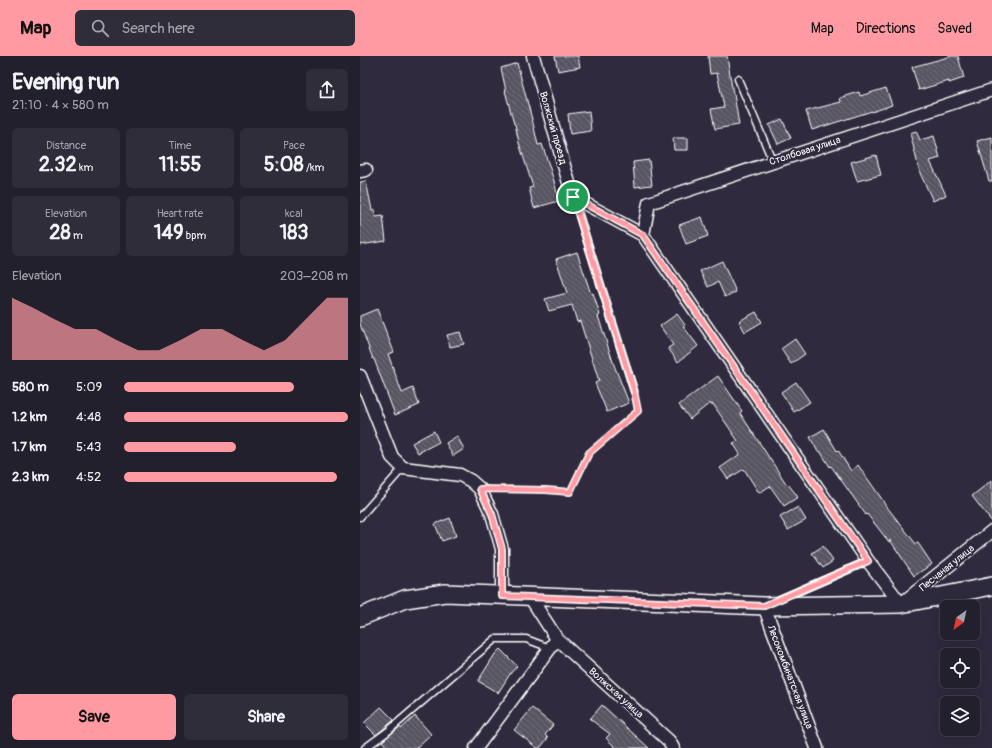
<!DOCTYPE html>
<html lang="en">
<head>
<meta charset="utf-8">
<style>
	:root { --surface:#23202e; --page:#2f2d3a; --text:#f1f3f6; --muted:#a3a3aa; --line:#403e4a; --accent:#ff9aa2 }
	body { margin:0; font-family:Pangolin,sans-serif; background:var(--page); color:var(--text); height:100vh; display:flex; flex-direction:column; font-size:15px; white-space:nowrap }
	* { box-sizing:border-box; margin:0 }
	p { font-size:13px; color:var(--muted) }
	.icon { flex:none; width:22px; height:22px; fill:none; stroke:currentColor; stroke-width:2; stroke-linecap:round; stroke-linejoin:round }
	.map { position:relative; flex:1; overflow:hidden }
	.drawer { display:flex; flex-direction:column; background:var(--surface); width:360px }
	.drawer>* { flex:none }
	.needle { width:26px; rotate:213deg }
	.fabs { position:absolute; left:580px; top:544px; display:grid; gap:8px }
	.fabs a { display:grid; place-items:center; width:40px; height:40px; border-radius:6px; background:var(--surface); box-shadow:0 4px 16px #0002,0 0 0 1px var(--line); font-size:20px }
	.pin { position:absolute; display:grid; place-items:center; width:34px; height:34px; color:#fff; margin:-17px; border:2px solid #fff; border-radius:50%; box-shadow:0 1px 4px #0007 }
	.round { display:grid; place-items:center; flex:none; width:42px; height:42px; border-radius:6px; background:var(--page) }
	.summary { display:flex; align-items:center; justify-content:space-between; height:68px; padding:0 12px }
	h1 { font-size:22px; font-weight:700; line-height:30px }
	.stats { display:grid; grid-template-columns:repeat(3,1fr); gap:6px; height:68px; padding:4px 12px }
	.stats div { display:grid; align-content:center; border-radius:6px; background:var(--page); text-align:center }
	.stats b { font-size:20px; font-weight:700 }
	.stats small { font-size:11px; font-weight:400 }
	.stats p { font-size:11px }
	.chart { height:112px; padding:8px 12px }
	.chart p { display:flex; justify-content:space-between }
	.chart svg { width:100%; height:72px; margin-top:4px; fill:var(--accent); opacity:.7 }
	.button { display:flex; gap:8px; margin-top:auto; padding:8px 12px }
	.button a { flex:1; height:46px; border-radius:6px; background:var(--accent); color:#111; font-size:16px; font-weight:700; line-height:46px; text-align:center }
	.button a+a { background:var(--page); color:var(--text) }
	ul { padding:0 12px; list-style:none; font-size:13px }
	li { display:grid; grid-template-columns:64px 48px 1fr; align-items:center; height:30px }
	li i { height:10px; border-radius:5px; background:var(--accent) }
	header { display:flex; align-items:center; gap:24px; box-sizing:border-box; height:56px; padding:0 20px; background:var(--accent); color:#111 }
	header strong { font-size:19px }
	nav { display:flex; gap:22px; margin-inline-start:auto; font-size:14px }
	.search { width:280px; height:36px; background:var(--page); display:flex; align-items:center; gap:10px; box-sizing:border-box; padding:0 14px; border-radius:6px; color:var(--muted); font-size:15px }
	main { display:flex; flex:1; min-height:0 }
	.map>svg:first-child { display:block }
</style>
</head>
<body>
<header>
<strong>Map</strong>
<div class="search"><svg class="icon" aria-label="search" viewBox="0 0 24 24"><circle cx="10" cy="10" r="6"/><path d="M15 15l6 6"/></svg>Search here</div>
<nav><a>Map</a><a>Directions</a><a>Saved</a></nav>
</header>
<main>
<section class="drawer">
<div class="summary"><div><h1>Evening run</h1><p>21:10 · 4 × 580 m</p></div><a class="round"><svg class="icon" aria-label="share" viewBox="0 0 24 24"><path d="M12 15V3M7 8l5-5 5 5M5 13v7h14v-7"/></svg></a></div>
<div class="stats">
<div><p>Distance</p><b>2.32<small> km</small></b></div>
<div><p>Time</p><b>11:55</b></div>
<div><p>Pace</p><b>5:08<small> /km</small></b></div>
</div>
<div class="stats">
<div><p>Elevation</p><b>28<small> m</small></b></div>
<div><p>Heart rate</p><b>149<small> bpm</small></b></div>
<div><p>kcal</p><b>183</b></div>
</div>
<div class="chart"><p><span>Elevation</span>203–208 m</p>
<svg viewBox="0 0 160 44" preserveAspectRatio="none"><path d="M0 44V6L10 12L20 19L30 25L40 25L50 32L60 38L70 38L80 32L90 25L100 25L110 32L120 38L130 32L140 19L150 6L160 6V44z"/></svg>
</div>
<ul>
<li><b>580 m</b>5:09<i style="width:76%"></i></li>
<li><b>1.2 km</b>4:48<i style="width:100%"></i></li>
<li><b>1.7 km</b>5:43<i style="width:50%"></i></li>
<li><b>2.3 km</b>4:52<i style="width:95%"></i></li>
</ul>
<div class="button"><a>Save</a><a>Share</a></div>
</section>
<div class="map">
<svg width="632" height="692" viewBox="0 0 632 692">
	<defs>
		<pattern id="building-back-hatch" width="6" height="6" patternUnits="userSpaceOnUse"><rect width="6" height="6" fill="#595564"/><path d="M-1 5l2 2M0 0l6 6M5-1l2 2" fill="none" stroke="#726e7b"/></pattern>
	</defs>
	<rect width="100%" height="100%" fill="#2f2a3d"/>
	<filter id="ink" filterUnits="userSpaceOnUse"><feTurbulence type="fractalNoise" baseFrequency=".025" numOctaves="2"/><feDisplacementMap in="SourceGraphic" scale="8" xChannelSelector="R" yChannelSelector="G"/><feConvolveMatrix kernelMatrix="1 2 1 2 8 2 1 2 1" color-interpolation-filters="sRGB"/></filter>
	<g filter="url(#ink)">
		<path fill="url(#building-back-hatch)" stroke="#fff" d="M195 0H218L220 11 198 15Z
			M348 0H367L373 38H374L379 69 355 73 351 53 364 51 357 17 350 18Z
			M592 0H598L604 22 589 27V25L559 34 552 11Z
			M157 7 173 67 178 89 182 88 194 125 199 145 174 152 169 132 173 131 159 87 155 68H154L145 35H146L141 12Z
			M526 32 532 49 512 56V55L452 74 446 55 481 46 480 42 499 36 500 40Z
			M229 55 231 75 210 78 208 58Z
			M422 63 431 82 418 88 409 69Z
			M556 75 560 84 574 80 580 102 570 105 586 139 573 145 560 117 550 77Z
			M632 81V125H629L617 85Z
			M313 82H328V94H314Z
			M516 99 521 119 497 125 491 106Z
			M289 104 292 129 275 131 273 106Z
			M6 125 12 154 14 153 16 161 23 160 26 185 0 189V126Z
			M342 161 348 180 326 188 319 169Z
			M217 196 231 238 233 237 240 259 238 260 254 309 269 347 247 356 235 327 239 325 220 265 217 266 212 249 189 255 185 243 207 237 196 203Z
			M362 205 376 236 365 241 358 226 348 231 340 215Z
			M17 253 34 296 28 298 42 337 53 332 59 349 35 359 14 303H13L0 268V260Z
			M396 256 402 266 385 276 379 265Z
			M317 258 325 269 323 270 338 290 318 306 308 292 313 289 300 270Z
			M100 276 104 288 90 291 87 279Z
			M435 283 445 298 431 308 421 293Z
			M358 320 382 355 380 357 427 429 428 428 438 441 424 450 410 430 399 437 384 413 368 423 360 412 380 398 373 387 378 385 353 348 351 349 350 347 330 363 319 349 340 333Z
			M436 326 450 346 434 356 421 336Z
			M464 373 477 395 478 394 491 415 498 409 524 446H523L556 488 558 487 572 508 554 520 530 484 529 486 507 458 506 459 471 410 470 411 460 395 458 396 450 381Z
			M74 375 79 386 58 397 52 387Z
			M97 380 104 393 93 400 86 387Z
			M632 424V466L612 440Z
			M438 451 446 464 428 474 420 461Z
			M90 462 96 480 82 485 75 468Z
			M463 490 473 505 463 512 452 497Z
			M140 593 157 610 150 618 138 637 118 625 135 598Z
			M242 649 289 692H256L246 682 250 678 230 663Z
			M21 651 34 664 16 679 4 667Z
			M172 652 193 669 185 679 188 682 180 692H177L154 674Z
			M55 660 71 678 56 692H28L22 685 40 671 41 673Z"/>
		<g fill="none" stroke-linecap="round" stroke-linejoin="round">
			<g stroke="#fff" stroke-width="9">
				<path id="lane" d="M378 23 413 106
					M214 143 274 335
					M0 461 43 412
					M418 544 508 505
					M5 692 27 676 135 583H166L190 592"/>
			</g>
			<g stroke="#fff" stroke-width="15">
				<path id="street" d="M173 0 213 141 283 179 508 505 541 548 632 475
					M0 115 6 114
					M283 179 289 147 632 34
					M0 320 32 401 43 412 100 419 111 425 120 433 132 458 142 493V540
					M170 541 197 583 309 685 313 692
					M404 550 457 692
					M116 692 197 583"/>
			</g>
			<g stroke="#fff" stroke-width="20">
				<path id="secondary" d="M0 561 45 543 85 537 404 550 541 548 632 530"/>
			</g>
			<path stroke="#fff" stroke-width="2.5" stroke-dasharray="1 3" stroke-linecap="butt" d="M135 433 210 436 229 397 278 355 276 345"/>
			<use href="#lane" stroke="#2f2a3d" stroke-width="6"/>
			<use href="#street" stroke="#2f2a3d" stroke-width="12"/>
			<use href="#secondary" stroke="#2f2a3d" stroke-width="17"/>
		</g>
	</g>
	<g fill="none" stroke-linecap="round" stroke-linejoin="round" filter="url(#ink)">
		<g stroke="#fff" stroke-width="8">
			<path id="route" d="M213 141 283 179 508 505 404 550 142 540V493L132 458 120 433 186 434 210 436 229 397 278 355 274 335Z"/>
		</g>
		<use href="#route" stroke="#ff9aa2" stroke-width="5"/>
	</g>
	<g text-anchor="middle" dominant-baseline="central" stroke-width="4" stroke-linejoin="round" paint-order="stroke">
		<g font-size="10" fill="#fff" stroke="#2f2a3d">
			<text transform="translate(193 72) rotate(74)">Волжский проезд</text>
			<text transform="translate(445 95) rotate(-18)">Столбовая улица</text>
			<text transform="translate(587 512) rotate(-39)">Песчаная улица</text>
			<text transform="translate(430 621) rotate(69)">Лесокомбинатская улица</text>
			<text transform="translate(256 637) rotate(42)">Волжская улица</text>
		</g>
	</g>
</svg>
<div class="fabs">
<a><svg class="needle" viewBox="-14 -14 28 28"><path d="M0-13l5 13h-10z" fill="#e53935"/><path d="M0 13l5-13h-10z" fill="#a3a3aa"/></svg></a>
<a><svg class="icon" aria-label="locate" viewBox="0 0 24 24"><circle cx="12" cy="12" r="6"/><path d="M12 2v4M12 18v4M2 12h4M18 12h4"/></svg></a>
<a><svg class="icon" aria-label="layers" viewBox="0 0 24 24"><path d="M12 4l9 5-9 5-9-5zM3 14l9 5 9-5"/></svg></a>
</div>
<div class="pin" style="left:213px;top:141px;background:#1e9e55"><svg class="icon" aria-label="arrive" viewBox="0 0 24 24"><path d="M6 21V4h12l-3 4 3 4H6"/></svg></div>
</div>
</main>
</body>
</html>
